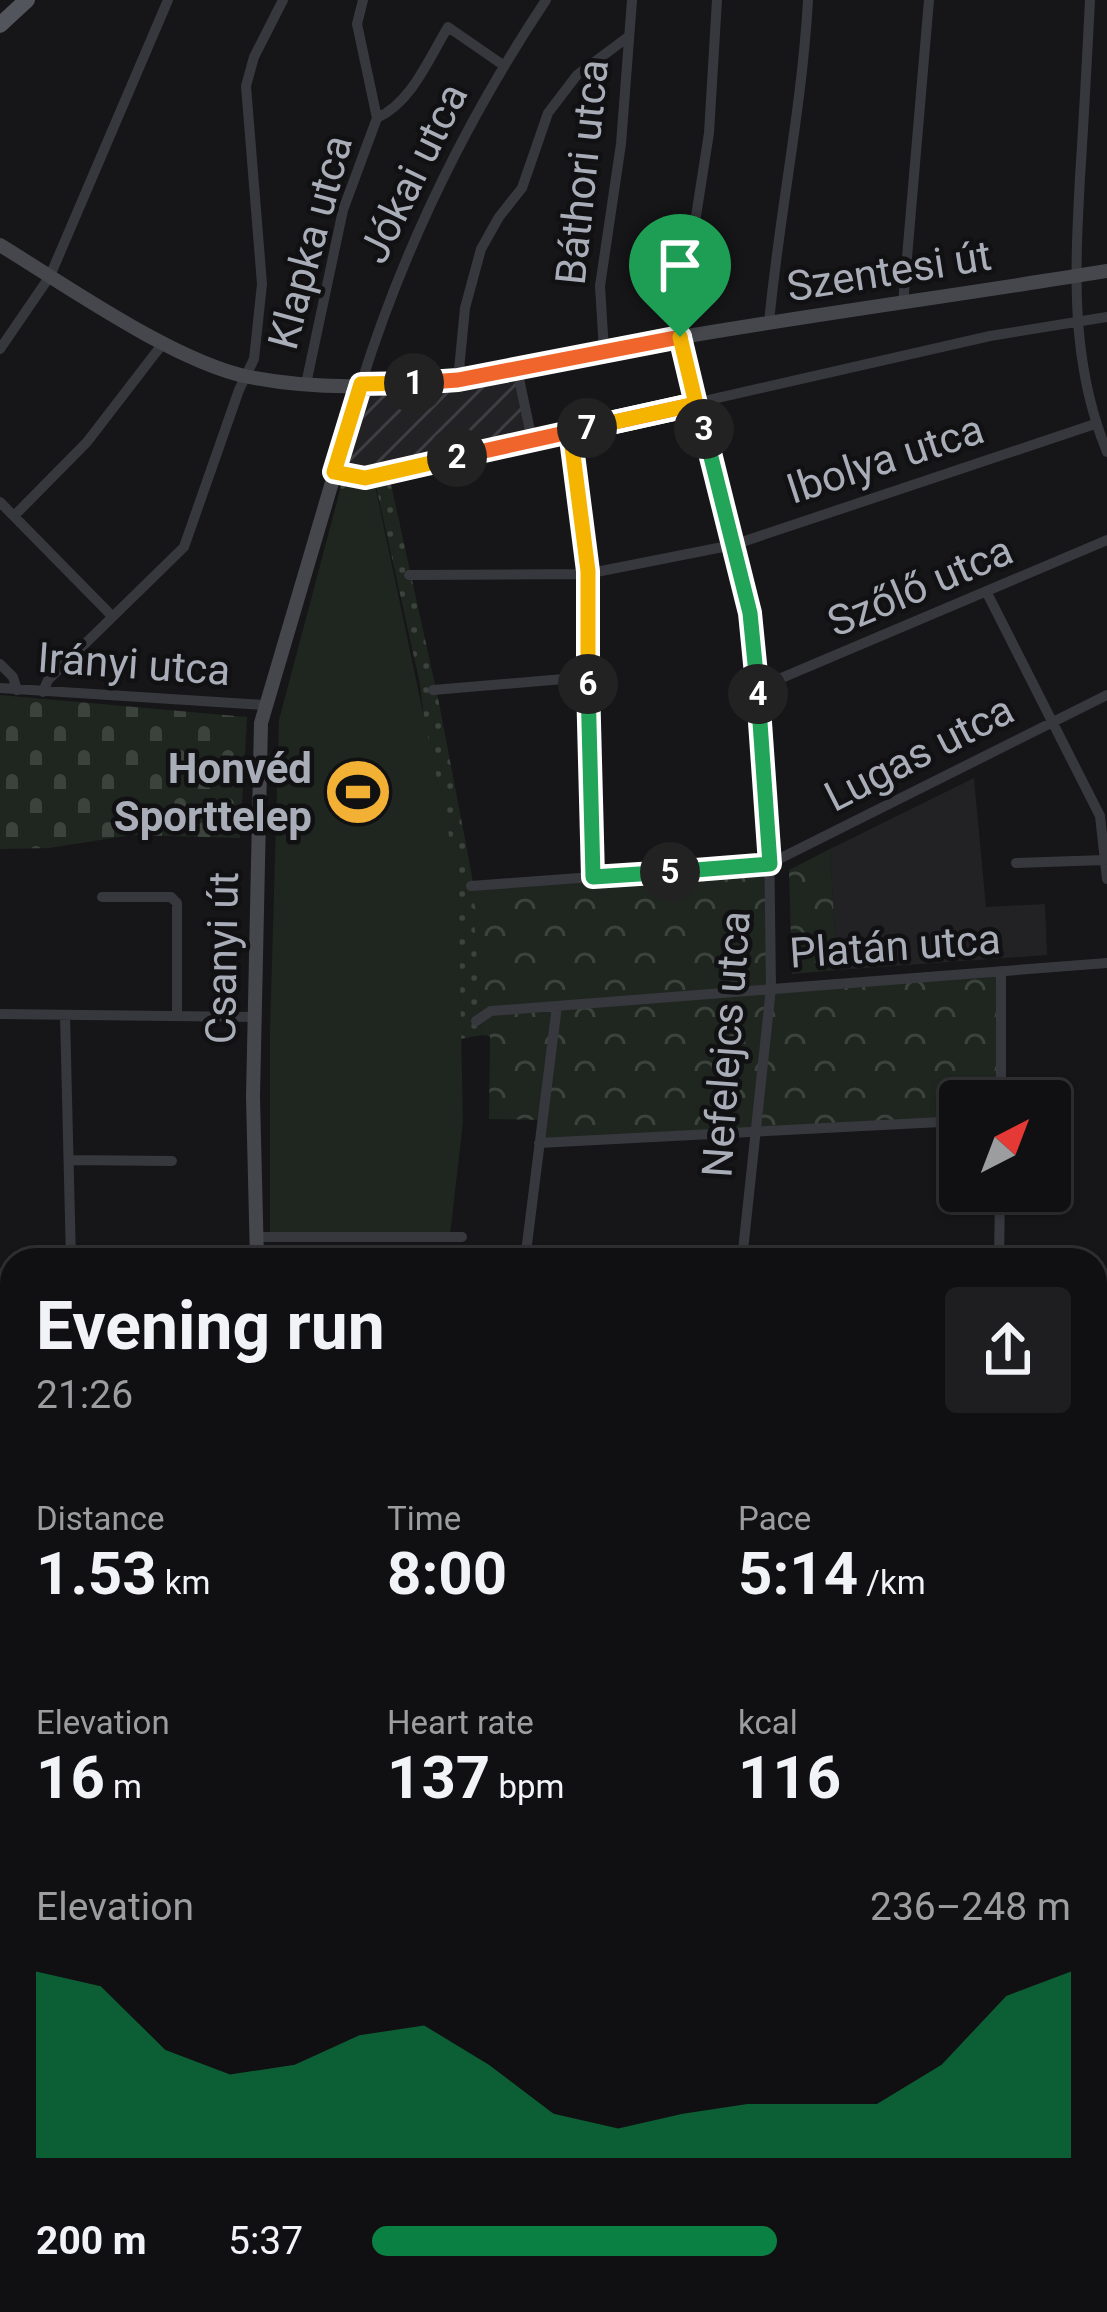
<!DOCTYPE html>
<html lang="en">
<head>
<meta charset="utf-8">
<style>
	:root { --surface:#101012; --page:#1e1e20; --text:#f1f3f6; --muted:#9c9d9f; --line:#303032; --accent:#0b8043 }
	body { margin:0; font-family:Roboto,sans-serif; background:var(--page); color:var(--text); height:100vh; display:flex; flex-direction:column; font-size:45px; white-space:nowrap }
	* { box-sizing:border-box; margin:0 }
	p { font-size:39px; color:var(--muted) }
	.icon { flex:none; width:66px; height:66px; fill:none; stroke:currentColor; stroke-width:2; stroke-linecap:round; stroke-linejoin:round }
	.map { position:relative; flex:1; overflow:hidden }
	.panel { position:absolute; left:0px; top:1248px; width:1107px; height:1065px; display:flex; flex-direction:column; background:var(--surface); border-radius:36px 36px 0 0; box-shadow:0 3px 9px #0004,0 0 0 3px var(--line) }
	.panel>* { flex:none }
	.needle { width:78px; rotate:42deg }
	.fabs { position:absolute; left:939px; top:1080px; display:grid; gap:24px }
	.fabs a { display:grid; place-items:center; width:132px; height:132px; border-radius:12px; background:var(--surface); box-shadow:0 3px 9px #0004,0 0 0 3px var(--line); font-size:60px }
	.pin { position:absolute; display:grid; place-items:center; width:102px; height:102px; color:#fff; margin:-123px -51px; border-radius:50% 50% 50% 0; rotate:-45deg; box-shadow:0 0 12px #0007 }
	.pin .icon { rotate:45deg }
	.km { position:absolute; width:60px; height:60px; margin:-30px; border-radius:50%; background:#222; color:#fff; font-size:33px; line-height:60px; text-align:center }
	.round { display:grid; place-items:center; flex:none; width:126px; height:126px; border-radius:12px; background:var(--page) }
	.head { display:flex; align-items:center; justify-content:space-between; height:204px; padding:0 36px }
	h1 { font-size:66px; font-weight:700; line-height:90px }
	.metrics { display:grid; grid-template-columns:repeat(3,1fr); gap:18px; height:204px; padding:12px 36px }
	.metrics div { display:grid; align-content:center }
	.metrics b { font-size:60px; font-weight:700 }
	.metrics small { font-size:33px; font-weight:400 }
	.metrics p { font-size:33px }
	.chart { height:336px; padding:24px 36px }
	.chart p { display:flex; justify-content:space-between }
	.chart svg { width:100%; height:216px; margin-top:12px; fill:var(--accent); opacity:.7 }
	ul { padding:0 36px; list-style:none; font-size:39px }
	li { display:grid; grid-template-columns:192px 144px 1fr; align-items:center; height:90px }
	li i { height:30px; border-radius:15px; background:var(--accent) }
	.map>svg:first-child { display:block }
</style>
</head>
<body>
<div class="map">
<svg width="1107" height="2312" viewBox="0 0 1107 2312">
	<defs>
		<pattern id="industrial-furrows" width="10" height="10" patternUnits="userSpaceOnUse" patternTransform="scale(3)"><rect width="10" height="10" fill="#222225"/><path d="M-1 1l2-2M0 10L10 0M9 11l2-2" fill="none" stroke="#3f3f43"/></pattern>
		<pattern id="grass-dots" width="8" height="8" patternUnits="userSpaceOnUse" patternTransform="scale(3)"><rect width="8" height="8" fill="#1e261f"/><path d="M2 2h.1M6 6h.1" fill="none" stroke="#3c433d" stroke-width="1.8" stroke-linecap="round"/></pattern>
		<pattern id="cemetery-stones" width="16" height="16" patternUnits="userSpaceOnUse" patternTransform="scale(3)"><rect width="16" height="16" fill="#1e261f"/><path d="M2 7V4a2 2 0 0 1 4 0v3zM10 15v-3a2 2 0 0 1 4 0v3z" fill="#3c433d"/></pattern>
		<pattern id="park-crowns" width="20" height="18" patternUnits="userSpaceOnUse" patternTransform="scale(3)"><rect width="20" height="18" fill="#1e261f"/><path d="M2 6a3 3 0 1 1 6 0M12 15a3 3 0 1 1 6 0" fill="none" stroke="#3c433d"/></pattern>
		<pattern id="garden-furrows" width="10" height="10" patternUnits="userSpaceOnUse" patternTransform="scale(3)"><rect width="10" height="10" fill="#1e261f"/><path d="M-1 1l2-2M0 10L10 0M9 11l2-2" fill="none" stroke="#3c433d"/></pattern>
	</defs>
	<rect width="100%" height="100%" fill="#161618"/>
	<path fill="#222225" d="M974 778 986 907 1045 904 1047 955 837 970 830 849Z"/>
	<path fill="url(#industrial-furrows)" d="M515 371 529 439 368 475 344 472 369 388Z
		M0 2024 12 2034V2301H437L446 2312H0Z"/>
	<path fill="url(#grass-dots)" d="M388 471 438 698 472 876 482 1035 461 1039 420 684 376 486 340 490 344 472 358 476Z
		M1107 2059V2312H981L980 2301H1095V2060Z"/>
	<path fill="url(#cemetery-stones)" d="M0 695 247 717 240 838 132 835 49 848 0 849Z"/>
	<path fill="url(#park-crowns)" d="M830 849 837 970 792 974 789 870Z
		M769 864 772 988 1001 971V1101H960V1121L539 1143 542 1120 489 1119 490 1036 482 1035 472 886Z"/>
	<path fill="url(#garden-furrows)" d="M1107 1367V2059L1095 2060V1376Z"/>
	<path fill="#1e261f" d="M375 485 458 878 463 1123 450 1235 270 1237V1030L279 720 340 490Z"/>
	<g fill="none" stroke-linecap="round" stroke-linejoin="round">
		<path stroke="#2c353c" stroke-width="3" d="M980 2301 981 2312"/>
		<path stroke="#37383d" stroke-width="10" d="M717 0 709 133 679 325 750 613 769 833 771 988 742 1260
			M1090 0C1087 59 1084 118 1080 177 1075 272 1070 362 1107 452
			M377 118C412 102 429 58 448 27L503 65
			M903 304 929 0
			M769 323C779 215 802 109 808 0
			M0 349 50 276 168 0
			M604 351 600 286 621 144 632 0
			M517 369 532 440
			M458 380 465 308 481 249 499 217 522 188 548 113 577 75 628 37
			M306 384 343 210 377 118 357 24 363 0
			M361 384C404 247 466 120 546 0
			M570 431 588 571 593 877
			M335 472 365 478 990 336 1107 317
			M0 502 112 616
			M14 516 87 442 164 342
			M409 575 586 574 733 545 1095 424
			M987 593 1100 816 1107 879
			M0 664 13 677 17 690
			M0 688 264 705
			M758 688 1107 540
			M433 690 588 677
			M43 692 48 680 184 547 239 390 254 359 262 284 246 86 254 57 283 0
			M1016 863 1105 860
			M471 886 769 864 1107 695
			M102 897H171L177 903V1013
			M0 1014 255 1017
			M65 1015 71 1260
			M476 1021 491 1011 1107 963
			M1001 1101V971
			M539 1143 960 1121
			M69 1160 172 1161
			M256 1237H462
			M525 1260 557 1006
			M923 1260 999 1256
			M999 1260 1000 1191
			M1095 1305 1107 1298
			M1095 1382 1104 1387 1107 1395
			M1095 1515 1107 1422
			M0 1540 12 1539
			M1095 1596 1102 1690 1095 1800"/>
		<path stroke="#45474d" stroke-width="14" d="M0 245C67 286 175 362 249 377 385 404 515 366 647 343 800 316 954 296 1107 271
			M257 1260 253 1097 261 723 361 384
			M336 2301V2312"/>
		<path stroke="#53555c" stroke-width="16" d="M0 25 27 0"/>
		<path stroke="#4a4c52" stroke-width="3" stroke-dasharray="15 12" stroke-linecap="butt" d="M0 1686 12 1703
			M444 2301 453 2312"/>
	</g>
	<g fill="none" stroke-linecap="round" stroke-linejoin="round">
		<g stroke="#fff" stroke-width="24">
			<path id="split-1" d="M414 383 458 380 680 337"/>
		</g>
		<g stroke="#fff" stroke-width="24">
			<path id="split-2" d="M414 383 361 384 334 472 365 478 457 457"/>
		</g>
		<g stroke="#fff" stroke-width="24">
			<path id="split-3" d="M457 457 696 404 704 429"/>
		</g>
		<g stroke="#fff" stroke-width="24">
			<path id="split-4" d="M704 429 750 613 758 694"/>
		</g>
		<g stroke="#fff" stroke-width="24">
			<path id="split-5" d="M670 872 770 864 758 694"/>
		</g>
		<g stroke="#fff" stroke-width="24">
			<path id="split-6" d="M588 684 593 877 670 872"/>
		</g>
		<g stroke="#fff" stroke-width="24">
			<path id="split-7" d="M587 428 570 431 588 571V684"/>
		</g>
		<g stroke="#fff" stroke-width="24">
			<path id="split-8" d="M587 428 696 404 680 337"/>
		</g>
		<use href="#split-1" stroke="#f0652b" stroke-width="15"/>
		<use href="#split-2" stroke="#f5b400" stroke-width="15"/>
		<use href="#split-3" stroke="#f0652b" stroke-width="15"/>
		<use href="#split-4" stroke="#22a559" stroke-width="15"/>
		<use href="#split-5" stroke="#22a559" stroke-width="15"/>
		<use href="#split-6" stroke="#22a559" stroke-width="15"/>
		<use href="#split-7" stroke="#f5b400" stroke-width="15"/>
		<use href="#split-8" stroke="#f5b400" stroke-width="15"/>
	</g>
	<defs>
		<g id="stadium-disc" transform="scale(3.45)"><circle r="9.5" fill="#f2b134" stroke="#111113"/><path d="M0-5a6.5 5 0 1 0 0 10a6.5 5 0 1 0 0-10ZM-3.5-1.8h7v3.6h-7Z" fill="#111"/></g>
	</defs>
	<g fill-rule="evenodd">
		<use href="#stadium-disc" x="358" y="792"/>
	</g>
	<g text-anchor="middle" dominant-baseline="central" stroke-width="9" stroke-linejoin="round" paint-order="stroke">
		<g font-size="42" fill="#a8adb8" stroke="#111113">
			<text transform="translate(582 172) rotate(-84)">Báthori utca</text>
			<text transform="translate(413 173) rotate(-64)">Jókai utca</text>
			<text transform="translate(310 242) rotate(-75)">Klapka utca</text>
			<text transform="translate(889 271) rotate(-9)">Szentesi út</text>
			<text transform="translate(885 459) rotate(-18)">Ibolya utca</text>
			<text transform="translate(920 586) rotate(-23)">Szőlő utca</text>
			<text transform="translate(134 664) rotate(4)">Irányi utca</text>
			<text transform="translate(919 753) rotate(-27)">Lugas utca</text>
			<text transform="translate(895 946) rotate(-4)">Platán utca</text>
			<text transform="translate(222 958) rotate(-89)">Csanyi út</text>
			<text transform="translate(726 1044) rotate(-86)">Nefelejcs utca</text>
		</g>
		<g font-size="42" font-weight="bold" fill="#a8adb8" stroke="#111113" text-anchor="end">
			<text x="312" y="768">Honvéd<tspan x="312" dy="48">Sporttelep</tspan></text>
		</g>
	</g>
</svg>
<div class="fabs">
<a><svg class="needle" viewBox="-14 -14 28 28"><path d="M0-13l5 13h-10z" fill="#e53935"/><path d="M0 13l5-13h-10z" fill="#9c9d9f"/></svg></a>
</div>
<div class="pin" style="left:680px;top:337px;background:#1e9e55"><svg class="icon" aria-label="arrive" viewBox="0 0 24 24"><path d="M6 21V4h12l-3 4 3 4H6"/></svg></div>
<b class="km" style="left:414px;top:383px">1</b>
<b class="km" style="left:457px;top:457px">2</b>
<b class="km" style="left:704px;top:429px">3</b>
<b class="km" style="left:758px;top:694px">4</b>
<b class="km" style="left:670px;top:872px">5</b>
<b class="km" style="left:588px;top:684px">6</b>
<b class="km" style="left:587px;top:428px">7</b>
<section class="panel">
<div class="head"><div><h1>Evening run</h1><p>21:26</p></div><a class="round"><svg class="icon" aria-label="share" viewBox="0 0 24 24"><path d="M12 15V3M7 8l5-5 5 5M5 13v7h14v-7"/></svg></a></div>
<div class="metrics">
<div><p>Distance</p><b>1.53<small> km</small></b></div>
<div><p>Time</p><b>8:00</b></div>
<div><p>Pace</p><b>5:14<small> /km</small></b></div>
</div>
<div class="metrics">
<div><p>Elevation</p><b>16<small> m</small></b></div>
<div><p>Heart rate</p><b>137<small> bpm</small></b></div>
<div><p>kcal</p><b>116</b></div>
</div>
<div class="chart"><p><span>Elevation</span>236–248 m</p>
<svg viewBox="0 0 160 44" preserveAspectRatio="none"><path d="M0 44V6L10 9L20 22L30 27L40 25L50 19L60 17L70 25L80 35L90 38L100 35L110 33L120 33L130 33L140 25L150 11L160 6V44z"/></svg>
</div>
<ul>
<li><b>200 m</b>5:37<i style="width:58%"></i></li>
</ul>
</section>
</div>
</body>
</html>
